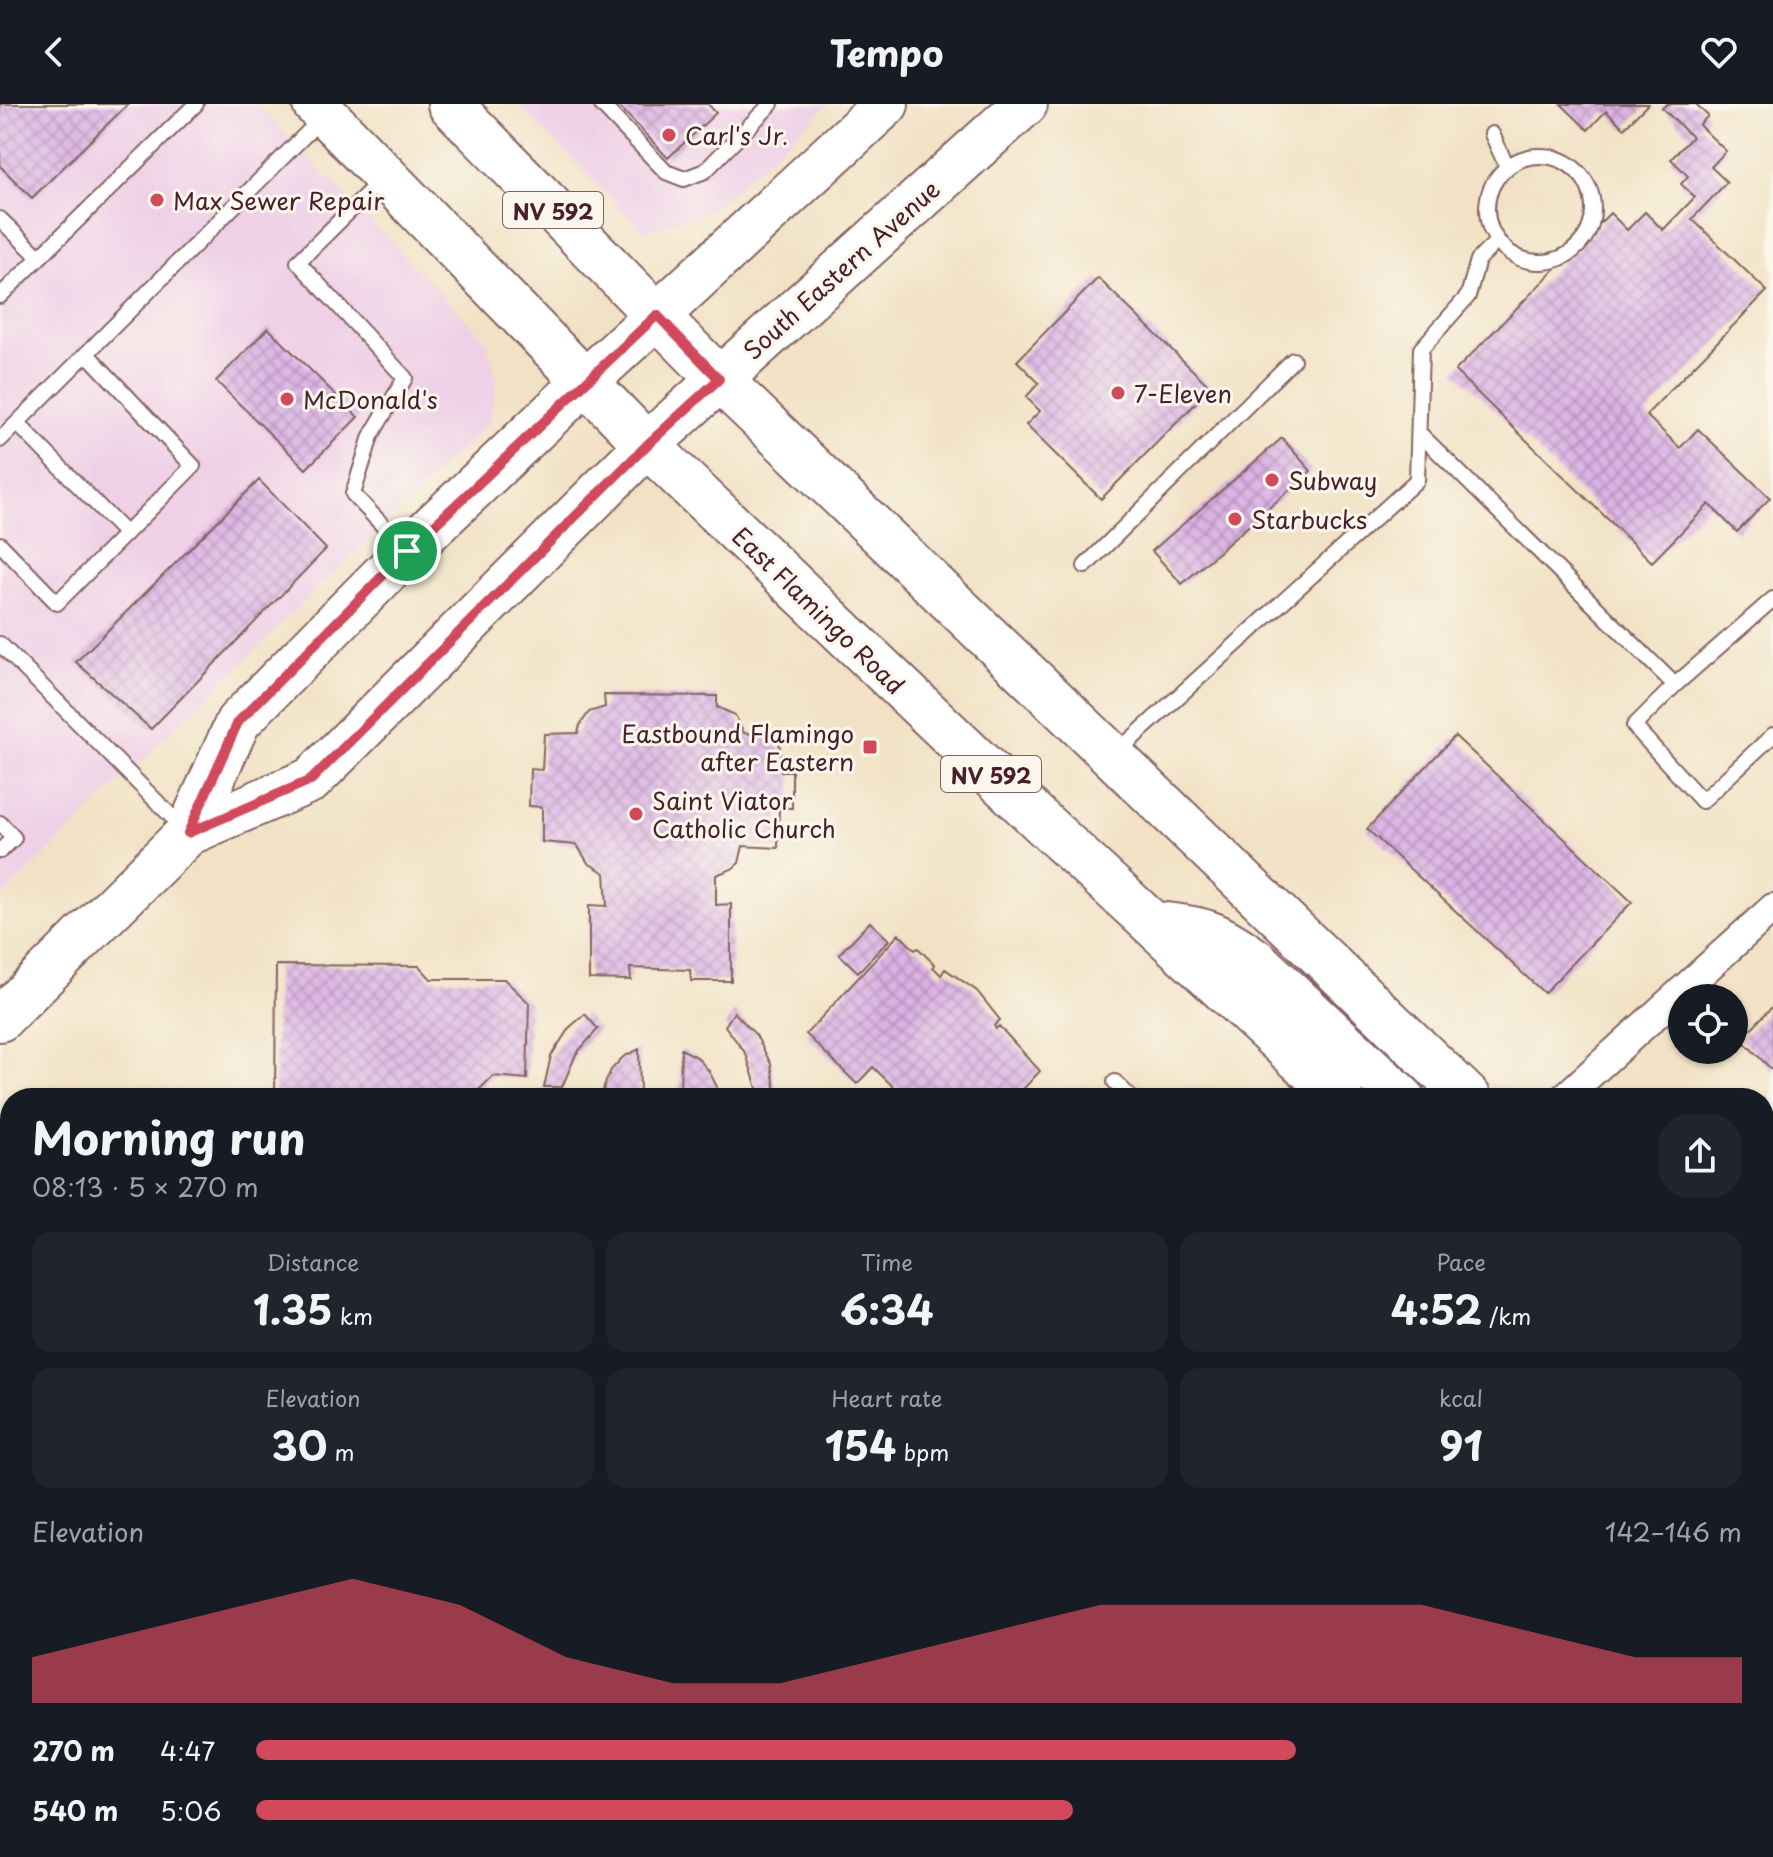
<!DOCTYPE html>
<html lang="en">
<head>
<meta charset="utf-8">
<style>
	:root { --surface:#171b24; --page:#20242c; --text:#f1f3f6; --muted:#9ea1a6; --accent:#d1495b }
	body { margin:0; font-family:"Playpen Sans",sans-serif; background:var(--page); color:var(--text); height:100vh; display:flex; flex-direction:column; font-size:30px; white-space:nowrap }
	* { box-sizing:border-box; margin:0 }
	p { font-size:26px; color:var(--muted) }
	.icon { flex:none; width:44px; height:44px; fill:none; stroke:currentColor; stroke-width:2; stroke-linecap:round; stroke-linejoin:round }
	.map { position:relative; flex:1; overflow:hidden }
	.details { position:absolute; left:0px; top:984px; width:1774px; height:770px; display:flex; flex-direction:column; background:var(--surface); border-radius:32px 32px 0 0; box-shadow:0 2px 6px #0004 }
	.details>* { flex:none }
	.tools { position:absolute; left:1668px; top:880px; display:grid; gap:16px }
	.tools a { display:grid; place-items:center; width:80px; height:80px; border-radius:50%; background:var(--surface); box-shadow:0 2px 6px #0004; font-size:40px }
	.pin { position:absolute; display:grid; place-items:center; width:68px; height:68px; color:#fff; margin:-34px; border:4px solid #fff; border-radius:50%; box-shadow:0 2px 8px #0007 }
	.round { display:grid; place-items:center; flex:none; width:84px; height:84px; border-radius:32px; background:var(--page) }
	.summary { display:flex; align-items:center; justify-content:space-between; height:136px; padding:0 32px }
	h1 { font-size:44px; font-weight:700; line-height:60px }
	.metrics { display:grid; grid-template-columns:repeat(3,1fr); gap:12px; height:136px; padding:8px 32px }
	.metrics div { display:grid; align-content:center; border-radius:20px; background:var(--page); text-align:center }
	.metrics b { font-size:40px; font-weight:700 }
	.metrics small { font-size:22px; font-weight:400 }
	.metrics p { font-size:22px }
	.chart { height:224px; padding:16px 32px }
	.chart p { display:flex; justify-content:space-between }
	.chart svg { width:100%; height:144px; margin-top:8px; fill:var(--accent); opacity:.7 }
	ul { padding:0 32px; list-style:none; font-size:26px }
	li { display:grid; grid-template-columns:128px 96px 1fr; align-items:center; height:60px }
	li i { height:20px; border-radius:10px; background:var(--accent) }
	header { display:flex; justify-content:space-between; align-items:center; height:104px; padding:0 32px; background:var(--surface); font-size:36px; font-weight:700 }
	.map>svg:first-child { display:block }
</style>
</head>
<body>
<header><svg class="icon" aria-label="back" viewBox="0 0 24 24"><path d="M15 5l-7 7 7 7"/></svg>Tempo<svg class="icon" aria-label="heart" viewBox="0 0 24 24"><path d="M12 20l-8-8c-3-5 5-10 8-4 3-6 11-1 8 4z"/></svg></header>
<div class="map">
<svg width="1773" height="1753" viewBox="0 0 1773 1753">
	<defs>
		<pattern id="building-cross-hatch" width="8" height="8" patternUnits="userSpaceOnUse" patternTransform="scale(2)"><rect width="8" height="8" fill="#dcb3e5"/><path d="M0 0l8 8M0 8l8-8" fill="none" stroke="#b491ba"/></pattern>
	</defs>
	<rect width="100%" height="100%" fill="#fbf7ec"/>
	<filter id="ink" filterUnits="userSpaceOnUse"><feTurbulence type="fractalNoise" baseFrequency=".0125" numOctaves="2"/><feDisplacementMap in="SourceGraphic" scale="16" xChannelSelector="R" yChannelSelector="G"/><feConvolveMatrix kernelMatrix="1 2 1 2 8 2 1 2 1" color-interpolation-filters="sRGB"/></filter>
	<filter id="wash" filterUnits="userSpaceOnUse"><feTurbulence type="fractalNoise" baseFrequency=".006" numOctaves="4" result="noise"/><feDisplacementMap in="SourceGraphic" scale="32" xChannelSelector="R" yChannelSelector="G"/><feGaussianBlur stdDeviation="1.8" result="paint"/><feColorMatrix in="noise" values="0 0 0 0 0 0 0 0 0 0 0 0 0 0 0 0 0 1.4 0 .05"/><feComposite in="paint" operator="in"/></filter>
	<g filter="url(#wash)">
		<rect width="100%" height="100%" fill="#f1e2c5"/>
		<path fill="#efd0e7" d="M0 0H256L487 237 497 279 489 318 0 795Z
			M517 0H829L711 106 644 128Z
			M0 1460 10 1470V1700L0 1710Z
			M1764 1478 1773 1486V1753H1362L1352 1744H1764Z"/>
		<g id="blocks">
			<path fill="url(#building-cross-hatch)" d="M0 0H128L32 94 0 62Z
				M617 0H708L716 9 668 54Z
				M1561 0H1648L1624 24 1606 7 1588 26Z
				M1667 0H1696L1708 12 1699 21 1726 47 1711 63 1727 78 1692 115 1767 187 1646 311 1680 344 1698 325 1770 394 1737 428 1709 400 1652 458 1455 267 1610 109 1627 126 1645 108 1663 126 1695 93 1681 80 1688 72 1671 55 1692 33 1662 4Z
				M1098 174 1211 284 1101 395 1026 321 1040 307 1026 293 1039 279 1017 257Z
				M268 224 358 313 306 365 216 277Z
				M1282 334 1311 367 1182 480 1152 447Z
				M259 376 326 445 151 625 76 558Z
				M604 591 717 592V603L735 611 744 629 779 631 781 667H792V704H779L778 744 743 742 739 759 732 765 716 771V801L731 800V877H691L690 866 630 864 631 876 589 875V801L607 802 605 769 588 759 577 741 542 738V703L529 702 530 665 542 666 544 630 578 629 580 621 589 608 605 603Z
				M1455 632 1632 798 1544 889 1367 725Z
				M870 818 889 836 858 868 839 850Z
				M899 830 915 846 918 844 935 861 933 863 941 871 945 865 977 887 1000 916 994 922 996 925 999 922 1040 967 1015 994H905L873 963 857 980 806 930Z
				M276 861 419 862 431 875H504L529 899 527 975 493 972 471 994H275Z
				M1773 902V967L1741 935Z
				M734 908 756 931 771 960 777 994H757V984L746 950 725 922Z
				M585 910 598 925 576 950 562 983H544L551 952 569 924Z
				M639 945 640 994H602L604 982 611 966 623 953Z
				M681 945 697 953 709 967 717 983 718 994H680Z
				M1773 1652V1753H1675L1684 1744H1764V1662Z
				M44 1744H77L80 1747 84 1744H95L104 1753H35Z
				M112 1744H185L194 1753H122Z
				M421 1744H491L488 1747 494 1753H430Z
				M829 1744H916L925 1753H838Z
				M928 1744H1003L1005 1746 997 1753H937Z
				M1224 1744H1306L1300 1750 1303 1753H1233Z"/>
		</g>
	</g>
	<g filter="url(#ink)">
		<use href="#blocks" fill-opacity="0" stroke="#846361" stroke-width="2"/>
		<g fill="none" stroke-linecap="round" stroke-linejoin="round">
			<g stroke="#846361" stroke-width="18">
				<path id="service" d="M601 0 666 68 684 75 705 67 771 0
					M1492 30 1507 63
					M1487 105a53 53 0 1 1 106 0a53 53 0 1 1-106 0Z
					M382 75 298 158 405 274 371 332 353 390 404 444
					M0 115 39 153
					M0 192 196 0
					M17 319 126 430
					M1419 329 1675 581
					M0 336 322 14
					M0 440 57 499 193 362 87 250
					M1085 462 1293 256
					M1773 495 1675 581 1634 622 1702 697 1773 631
					M0 540 183 724
					M1115 650 1417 376 1421 245 1468 192 1478 156 1497 137
					M0 719 14 734 0 747
					M1115 978 1131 994
					M1764 1528 1773 1518
					M623 1744 631 1753
					M1431 1744 1441 1753
					M1557 1753 1565 1744"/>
			</g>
			<g stroke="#846361" stroke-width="32">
				<path id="minor" d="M1564 994 1773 804
					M348 1753 357 1744
					M1072 1753 1082 1744
					M1166 1753 1173 1744"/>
			</g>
			<g stroke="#846361" stroke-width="48">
				<path id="primary" d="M315 0 647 341 1046 722 1341 994
					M450 0 719 275 1469 994
					M188 729 311 676 647 341 1025 0
					M1153 820C1204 825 1215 827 1257 858L1402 994
					M0 915 188 729 238 618 407 447 586 277 886 0
					M1764 1278 1773 1286
					M1764 1396 1773 1405"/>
			</g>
			<use href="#service" stroke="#fff" stroke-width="14"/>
			<use href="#minor" stroke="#fff" stroke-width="28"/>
			<use href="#primary" stroke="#fff" stroke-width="44"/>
		</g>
	</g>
	<g fill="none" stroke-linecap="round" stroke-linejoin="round" filter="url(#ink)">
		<g stroke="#fff" stroke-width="16">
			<path id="route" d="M657 211 719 275 647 341 311 676 188 729 238 618 407 447Z"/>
		</g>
		<use href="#route" stroke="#d1495b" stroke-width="10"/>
	</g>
	<g fill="#d1495b" stroke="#fbf7ec" stroke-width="3">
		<circle cx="669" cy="31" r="8"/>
		<circle cx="157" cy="96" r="8"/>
		<circle cx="1118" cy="289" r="8"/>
		<circle cx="287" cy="295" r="8"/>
		<circle cx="1272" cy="376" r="8"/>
		<circle cx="1235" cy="415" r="8"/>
		<rect x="862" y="635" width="16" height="16" rx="4"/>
		<circle cx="636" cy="710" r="8"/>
	</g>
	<g text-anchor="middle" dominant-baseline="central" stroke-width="6" stroke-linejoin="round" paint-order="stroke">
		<g fill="#fbf7ec" stroke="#7f6065" stroke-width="2">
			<rect x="503" y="88" width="100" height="36" rx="6"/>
			<rect x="941" y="652" width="100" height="36" rx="6"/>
		</g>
		<g font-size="22" font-weight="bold" fill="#4a1f2b">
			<text x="553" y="106">NV 592</text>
			<text x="991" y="670">NV 592</text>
		</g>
		<g font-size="24" fill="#4a1f2b" stroke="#fbf7ec" text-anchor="start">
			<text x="685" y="31">Carl's Jr.</text>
			<text x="173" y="96">Max Sewer Repair</text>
			<text x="1134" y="289">7-Eleven</text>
			<text x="303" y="295">McDonald's</text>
			<text x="1288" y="376">Subway</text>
			<text x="1251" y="415">Starbucks</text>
			<text x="854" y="629" text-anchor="end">Eastbound Flamingo<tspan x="854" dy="28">after Eastern</tspan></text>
			<text x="652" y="696">Saint Viator<tspan x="652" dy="28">Catholic Church</tspan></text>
		</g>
		<g font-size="24" fill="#4a1f2b" stroke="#fbf7ec">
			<text transform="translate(841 165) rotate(-42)">South Eastern Avenue</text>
			<text transform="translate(819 506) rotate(44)">East Flamingo Road</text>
		</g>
	</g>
</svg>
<div class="tools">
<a><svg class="icon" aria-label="locate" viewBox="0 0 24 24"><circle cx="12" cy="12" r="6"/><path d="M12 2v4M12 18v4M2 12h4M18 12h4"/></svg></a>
</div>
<div class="pin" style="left:407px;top:447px;background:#1e9e55"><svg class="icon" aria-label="arrive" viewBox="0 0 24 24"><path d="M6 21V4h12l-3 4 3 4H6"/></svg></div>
<section class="details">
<div class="summary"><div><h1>Morning run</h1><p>08:13 · 5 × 270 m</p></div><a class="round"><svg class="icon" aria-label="share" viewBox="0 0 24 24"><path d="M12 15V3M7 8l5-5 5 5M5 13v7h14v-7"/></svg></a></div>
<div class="metrics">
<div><p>Distance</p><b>1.35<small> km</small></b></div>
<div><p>Time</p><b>6:34</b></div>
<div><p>Pace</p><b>4:52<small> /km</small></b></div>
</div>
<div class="metrics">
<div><p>Elevation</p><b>30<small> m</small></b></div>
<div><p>Heart rate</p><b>154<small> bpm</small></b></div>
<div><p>kcal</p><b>91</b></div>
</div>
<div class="chart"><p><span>Elevation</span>142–146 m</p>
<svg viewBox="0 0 160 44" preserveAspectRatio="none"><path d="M0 44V30L10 22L20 14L30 6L40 14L50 30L60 38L70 38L80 30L90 22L100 14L110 14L120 14L130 14L140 22L150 30L160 30V44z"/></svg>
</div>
<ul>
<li><b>270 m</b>4:47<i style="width:70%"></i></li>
<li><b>540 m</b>5:06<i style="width:55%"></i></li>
</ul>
</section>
</div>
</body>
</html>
